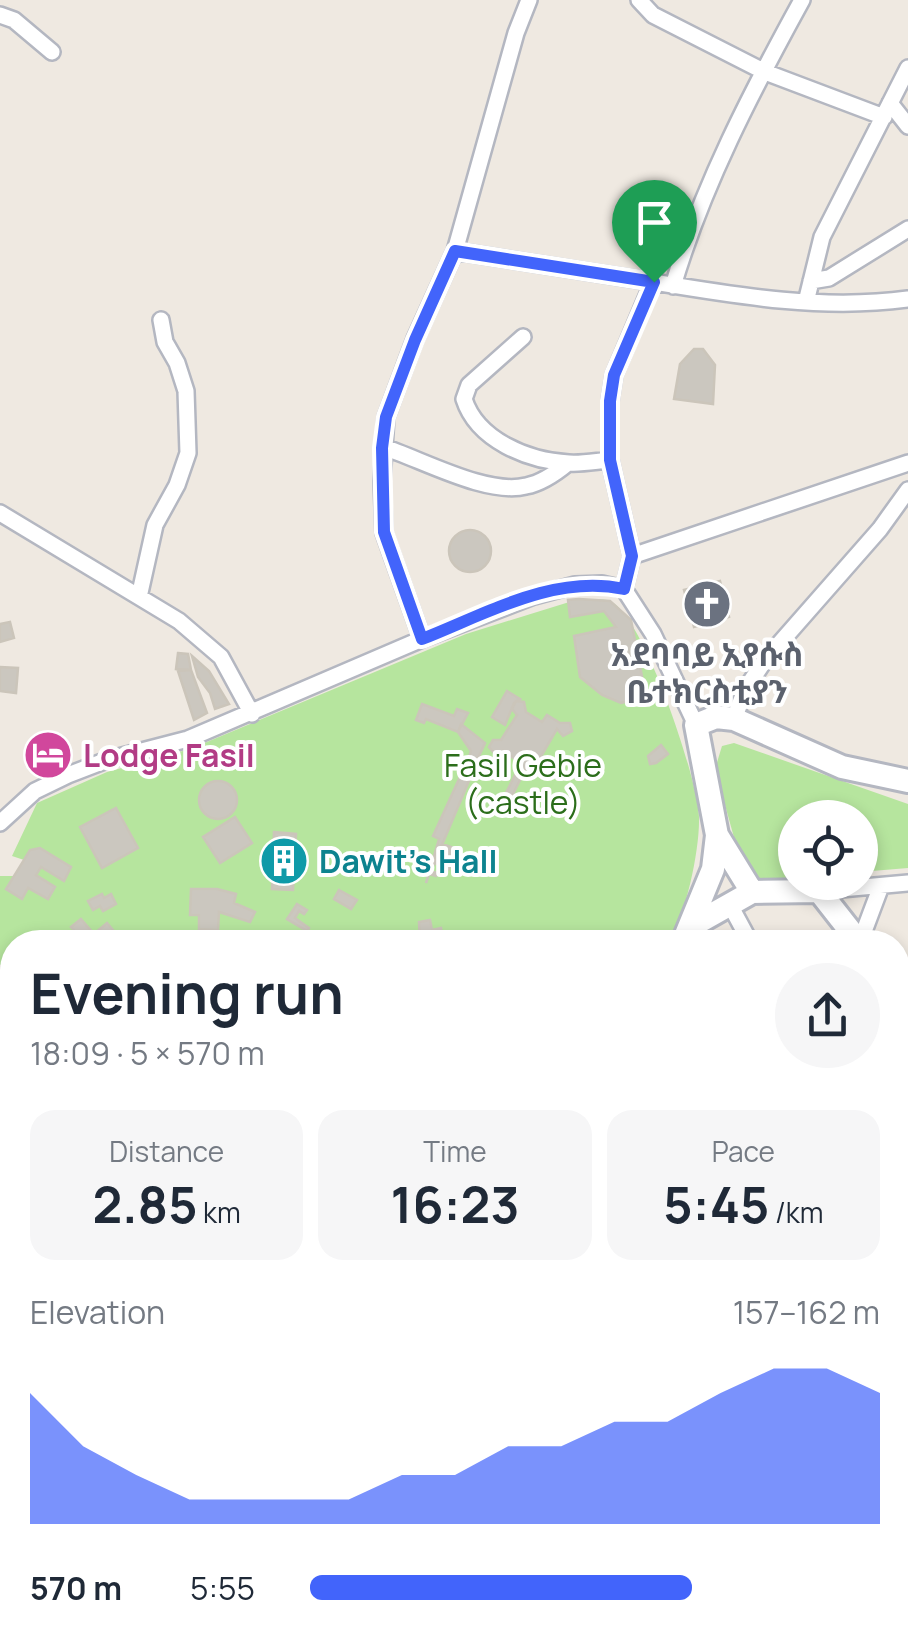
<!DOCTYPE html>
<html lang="en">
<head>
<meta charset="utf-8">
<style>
	:root { --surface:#fff; --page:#f6f6f7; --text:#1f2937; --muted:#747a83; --accent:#4264fb }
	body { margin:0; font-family:Manrope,"Noto Sans Ethiopic",sans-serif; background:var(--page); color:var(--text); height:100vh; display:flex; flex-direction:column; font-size:38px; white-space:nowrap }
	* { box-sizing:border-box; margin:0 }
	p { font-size:32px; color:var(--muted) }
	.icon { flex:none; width:55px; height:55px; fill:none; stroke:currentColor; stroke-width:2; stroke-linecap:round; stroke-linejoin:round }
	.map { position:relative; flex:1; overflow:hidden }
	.sheet { position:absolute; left:0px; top:930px; width:910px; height:715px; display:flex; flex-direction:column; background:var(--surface); border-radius:40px 40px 0 0; box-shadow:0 5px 15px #0003 }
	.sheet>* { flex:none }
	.buttons { position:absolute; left:778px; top:800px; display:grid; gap:20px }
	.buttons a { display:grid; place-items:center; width:100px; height:100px; border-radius:50%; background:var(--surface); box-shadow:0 5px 15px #0003; font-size:50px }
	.pin { position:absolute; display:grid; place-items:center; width:85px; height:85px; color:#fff; margin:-102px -42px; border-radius:50% 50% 50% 0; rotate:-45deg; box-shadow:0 0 10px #0007 }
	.pin .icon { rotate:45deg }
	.round { display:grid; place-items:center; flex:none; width:105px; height:105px; border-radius:52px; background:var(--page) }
	.head { display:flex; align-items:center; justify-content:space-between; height:170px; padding:0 30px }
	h1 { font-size:55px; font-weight:700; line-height:75px }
	.figures { display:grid; grid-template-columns:repeat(3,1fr); gap:15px; height:170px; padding:10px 30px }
	.figures div { display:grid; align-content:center; border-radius:25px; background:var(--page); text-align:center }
	.figures b { font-size:50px; font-weight:700 }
	.figures small { font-size:28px; font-weight:400 }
	.figures p { font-size:28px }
	.chart { height:280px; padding:20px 30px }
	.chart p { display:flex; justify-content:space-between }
	.chart svg { width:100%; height:180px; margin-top:10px; fill:var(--accent); opacity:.7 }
	ul { padding:0 30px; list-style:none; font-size:32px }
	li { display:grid; grid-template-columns:160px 120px 1fr; align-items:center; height:75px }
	li i { height:25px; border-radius:12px; background:var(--accent) }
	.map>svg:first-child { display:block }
</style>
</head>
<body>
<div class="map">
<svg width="908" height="1645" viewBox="0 0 908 1645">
	<rect width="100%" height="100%" fill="#efe9e1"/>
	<path fill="#b6e59e" d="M579 599C588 600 602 598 610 601 644 616 698 779 699 817 700 849 686 915 669 942H53L50 940 12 942V959L0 965V876H15L24 860 12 856 37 803 107 772 190 749 466 634Z
		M734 743 908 804V868L860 872V818H795V877L760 880 740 859 715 769 722 746Z"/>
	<path fill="#cbc7bf" stroke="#cbc5ba" stroke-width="2.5" d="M694 349H703L715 365 713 404 674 399 680 364Z
		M449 551a21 21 0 1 1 42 0a21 21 0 1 1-42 0Z
		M720 581 729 617 694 627 684 590Z
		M579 599 610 601 631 620 646 697 621 703 602 695 580 677 574 636 616 627 604 611 570 617 568 600Z
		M10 622 14 638 0 642V624Z
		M178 653 188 654 191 670 176 669Z
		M192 656 209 671 229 704 215 709 210 693 198 677Z
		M0 667 18 668 16 693 0 691Z
		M191 670 207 713 194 720 178 671Z
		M507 691 520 699 514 703 505 725 492 717Z
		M516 701 524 702 526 712 542 722 547 715 560 723H570L572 731 563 736 557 729 536 765V771L530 772 527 766 510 800 504 797 521 763 503 751 495 754 489 747 493 740H501L517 715 512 709Z
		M422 704 454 716 457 709 468 713 458 732 426 719 424 723 416 720Z
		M461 724 485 743 470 775 464 772 471 751 458 732Z
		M661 745 668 754 656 763 650 764 648 756Z
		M460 777 469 781 431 871 437 873 436 876 429 874 426 883 439 839 433 836Z
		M199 800a19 19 0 1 1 38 0a19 19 0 1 1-38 0Z
		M116 808 138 848 102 868 80 827Z
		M235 817 252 843 220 863 203 837Z
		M274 832 296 834 293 890 272 889Z
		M442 844 457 849 449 869 435 863Z
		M40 848 71 867 64 881 41 867 36 875 55 887 48 899 28 888 22 899 6 889 30 850Z
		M191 889H217L236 894 234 903 255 912 250 922 219 912 218 930 199 929V915H190Z
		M339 890 357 900 351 909 334 899Z
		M102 894 104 898 111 894 116 904 103 911 100 906 93 910 88 901Z
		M297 904 307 910 304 914 299 911 295 918 309 928 307 931 287 919Z
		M81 919 94 934 107 923 123 942H84L71 927Z
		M430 920 432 930 441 928 444 942H420L419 922Z"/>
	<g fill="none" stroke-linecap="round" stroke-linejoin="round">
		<g stroke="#b4b7c1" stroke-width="20">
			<path id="street" d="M639 0 653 15 765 72 884 117
				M0 15 14 20 52 52
				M890 103 908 126
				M455 251C519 261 583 271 647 281 732 295 821 311 908 299
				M811 281 829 278 908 229
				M673 286C702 187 752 91 802 0
				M806 302 822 237 908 68
				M523 337 469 385 464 399C477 440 528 461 569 463 582 464 597 461 610 460
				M383 447C421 459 487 496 526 486 542 483 556 473 568 463
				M0 513 179 621 221 657 252 714
				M632 556 908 463
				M624 589 632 556 610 460V401L614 375 653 282
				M139 597 155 525 177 485 188 453 186 391 177 363 165 342 161 320
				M422 639 384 533 382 481 386 417 415 339 455 251 516 33 529 0
				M734 719 745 690 765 660 880 529 908 490
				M0 823 35 791 68 775 107 760 188 739 422 639 534 596 575 585 602 584 624 589 653 634 696 725
				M819 891 908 883
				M729 903 750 942
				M860 942 881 886
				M898 1193 908 1194
				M12 1265 0 1269 12 1329
				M898 1350 908 1351
				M131 1645 134 1632
				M424 1645 425 1632
				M565 1645 566 1632"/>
		</g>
		<g stroke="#b4b7c1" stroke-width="28">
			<path id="secondary" d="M717 835 752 892
				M690 927 752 892 819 891 859 942
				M683 942 713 869 717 835 696 725 716 717 734 719 842 767 908 781
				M898 1003 908 1019
				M0 1074 12 1070
				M0 1099 12 1095
				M0 1473 12 1475
				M898 1474 908 1455
				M898 1592 908 1593
				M804 1645 811 1632"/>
		</g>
		<use href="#street" stroke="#fff" stroke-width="15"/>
		<use href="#secondary" stroke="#fff" stroke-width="22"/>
	</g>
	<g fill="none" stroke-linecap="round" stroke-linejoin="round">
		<g stroke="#fff" stroke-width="20">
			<path id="route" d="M455 251 654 282 614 375 610 401V460L632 556 624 589C554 574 486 614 422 639L384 532 382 448 386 417 415 340Z"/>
		</g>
		<use href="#route" stroke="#4264fb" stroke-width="12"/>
	</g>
	<defs>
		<g id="church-disc" transform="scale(2.5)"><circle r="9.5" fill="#6b7280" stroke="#fff"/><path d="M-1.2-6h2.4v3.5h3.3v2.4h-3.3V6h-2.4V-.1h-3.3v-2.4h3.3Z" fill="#fff"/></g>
		<g id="hotel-disc" transform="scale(2.5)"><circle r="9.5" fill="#d1479c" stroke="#fff"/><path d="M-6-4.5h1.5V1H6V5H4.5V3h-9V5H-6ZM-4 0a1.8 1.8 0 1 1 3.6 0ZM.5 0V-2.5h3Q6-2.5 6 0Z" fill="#fff"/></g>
		<g id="building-disc" transform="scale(2.5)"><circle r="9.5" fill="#0f9aa8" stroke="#fff"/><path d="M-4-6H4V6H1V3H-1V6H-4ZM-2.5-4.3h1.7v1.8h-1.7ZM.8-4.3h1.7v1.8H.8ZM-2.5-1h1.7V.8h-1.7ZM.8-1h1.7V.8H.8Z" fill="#fff"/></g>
	</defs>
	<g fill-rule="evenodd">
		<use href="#church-disc" x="707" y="604"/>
		<use href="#hotel-disc" x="48" y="755"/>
		<use href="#building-disc" x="284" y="861"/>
	</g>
	<g text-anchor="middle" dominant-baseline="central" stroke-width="8" stroke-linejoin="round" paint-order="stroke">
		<g font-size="32" font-weight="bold" fill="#5b616d" stroke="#fff">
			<text x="707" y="654">አደባባይ ኢየሱስ<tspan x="707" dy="37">ቤተክርስቲያን</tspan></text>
		</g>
		<g font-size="32" font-weight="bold" fill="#b23c85" stroke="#fff" text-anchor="start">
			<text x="83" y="755">Lodge Fasil</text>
		</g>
		<g font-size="32" fill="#2c6e1b" stroke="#fff">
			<text x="523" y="765">Fasil Gebie<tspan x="523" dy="37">(castle)</tspan></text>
		</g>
		<g font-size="32" font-weight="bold" fill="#0d838f" stroke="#fff" text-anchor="start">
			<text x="319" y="861">Dawit's Hall</text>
		</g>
	</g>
</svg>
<div class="buttons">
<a><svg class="icon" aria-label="locate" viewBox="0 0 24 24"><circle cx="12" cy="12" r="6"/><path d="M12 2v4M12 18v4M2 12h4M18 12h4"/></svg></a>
</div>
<div class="pin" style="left:654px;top:282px;background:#1e9e55"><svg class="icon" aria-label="arrive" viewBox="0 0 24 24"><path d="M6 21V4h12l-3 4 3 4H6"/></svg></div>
<section class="sheet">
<div class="head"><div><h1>Evening run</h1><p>18:09 · 5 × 570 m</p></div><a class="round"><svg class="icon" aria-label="share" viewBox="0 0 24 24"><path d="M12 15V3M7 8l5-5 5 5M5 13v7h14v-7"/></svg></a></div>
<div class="figures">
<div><p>Distance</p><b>2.85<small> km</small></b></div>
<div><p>Time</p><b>16:23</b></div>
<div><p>Pace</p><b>5:45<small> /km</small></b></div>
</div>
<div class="chart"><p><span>Elevation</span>157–162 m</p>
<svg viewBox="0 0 160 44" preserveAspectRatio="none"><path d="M0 44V12L10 25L20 32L30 38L40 38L50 38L60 38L70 32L80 32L90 25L100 25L110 19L120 19L130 12L140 6L150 6L160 12V44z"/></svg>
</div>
<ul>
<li><b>570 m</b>5:55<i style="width:67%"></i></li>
</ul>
</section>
</div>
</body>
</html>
